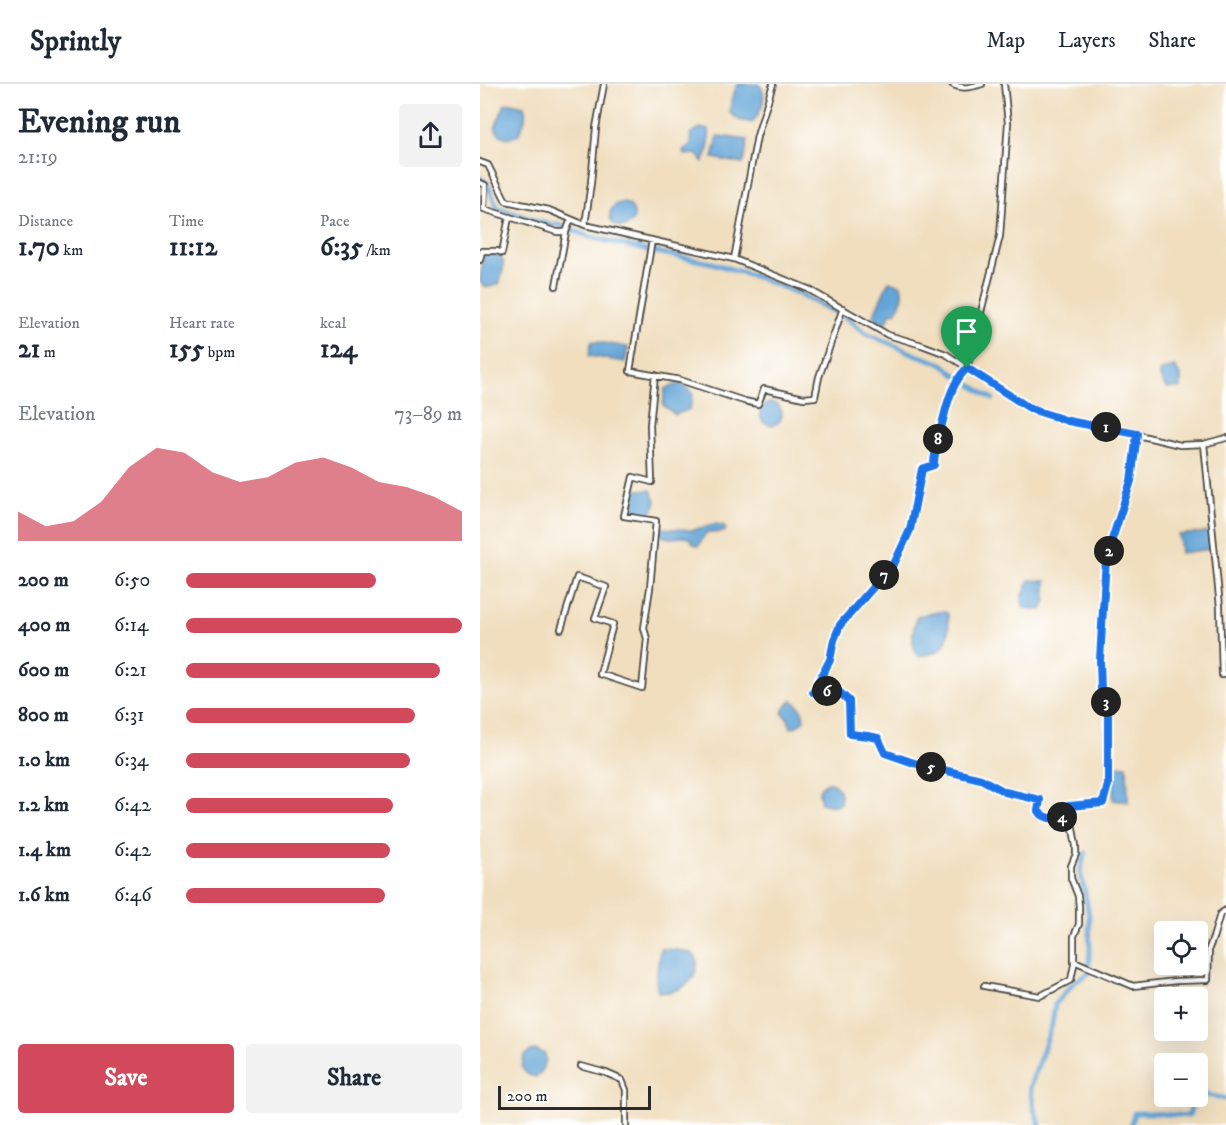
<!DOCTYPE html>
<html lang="en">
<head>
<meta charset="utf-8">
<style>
	:root { --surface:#fff; --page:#f2f2f3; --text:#1f2937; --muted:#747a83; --line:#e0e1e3; --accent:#d1495b }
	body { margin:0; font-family:"IM FELL DW Pica",serif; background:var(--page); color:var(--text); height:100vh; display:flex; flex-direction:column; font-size:22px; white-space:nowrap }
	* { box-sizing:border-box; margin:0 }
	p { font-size:20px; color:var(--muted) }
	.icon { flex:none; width:33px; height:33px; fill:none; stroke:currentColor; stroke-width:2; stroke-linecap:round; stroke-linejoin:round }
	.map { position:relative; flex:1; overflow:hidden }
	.side { display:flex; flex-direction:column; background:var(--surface); width:480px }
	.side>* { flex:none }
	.controls { position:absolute; left:674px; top:837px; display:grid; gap:12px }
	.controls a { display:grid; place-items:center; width:54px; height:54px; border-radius:6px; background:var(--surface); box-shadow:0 6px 24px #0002; font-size:30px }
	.scale { position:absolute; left:18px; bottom:15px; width:153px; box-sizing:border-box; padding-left:6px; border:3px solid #2b2b2b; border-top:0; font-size:16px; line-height:21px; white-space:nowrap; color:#2b2b2b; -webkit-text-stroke:4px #fff; paint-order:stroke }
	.pin { position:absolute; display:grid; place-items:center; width:51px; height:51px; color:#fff; margin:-62px -26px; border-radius:50% 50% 50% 0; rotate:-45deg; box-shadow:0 0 6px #0007 }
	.pin .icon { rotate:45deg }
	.km { position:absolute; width:30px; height:30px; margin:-15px; border-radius:50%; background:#222; color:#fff; font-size:16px; line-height:30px; text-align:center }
	.round { display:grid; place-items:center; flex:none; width:63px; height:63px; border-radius:6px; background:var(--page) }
	.summary { display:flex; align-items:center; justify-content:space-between; height:102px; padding:0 18px }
	h1 { font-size:33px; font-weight:700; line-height:45px }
	.figures { display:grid; grid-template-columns:repeat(3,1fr); gap:9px; height:102px; padding:6px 18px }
	.figures div { display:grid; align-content:center }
	.figures b { font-size:26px; font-weight:700 }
	.figures small { font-size:16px; font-weight:400 }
	.figures p { font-size:16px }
	.chart { height:168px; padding:12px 18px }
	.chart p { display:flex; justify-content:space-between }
	.chart svg { width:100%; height:108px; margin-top:6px; fill:var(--accent); opacity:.7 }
	.primary-button { display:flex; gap:12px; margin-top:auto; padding:12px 18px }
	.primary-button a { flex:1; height:69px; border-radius:6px; background:var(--accent); color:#fff; font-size:24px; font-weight:700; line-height:69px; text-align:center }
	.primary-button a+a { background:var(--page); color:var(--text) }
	ul { padding:0 18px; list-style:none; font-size:20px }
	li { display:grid; grid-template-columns:96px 72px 1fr; align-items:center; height:45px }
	li i { height:15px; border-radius:8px; background:var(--accent) }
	header { display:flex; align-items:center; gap:36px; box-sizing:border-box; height:84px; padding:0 30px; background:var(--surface); border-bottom:2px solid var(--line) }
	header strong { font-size:28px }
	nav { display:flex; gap:33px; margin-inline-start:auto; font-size:21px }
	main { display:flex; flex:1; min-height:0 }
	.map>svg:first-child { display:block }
</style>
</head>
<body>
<header>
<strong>Sprintly</strong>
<nav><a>Map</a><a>Layers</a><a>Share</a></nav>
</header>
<main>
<section class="side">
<div class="summary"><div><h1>Evening run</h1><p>21:19</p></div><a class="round"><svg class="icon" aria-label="share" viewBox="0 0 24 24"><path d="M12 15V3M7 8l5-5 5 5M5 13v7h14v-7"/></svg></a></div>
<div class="figures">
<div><p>Distance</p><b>1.70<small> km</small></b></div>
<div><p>Time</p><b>11:12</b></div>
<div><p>Pace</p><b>6:35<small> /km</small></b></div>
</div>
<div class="figures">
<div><p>Elevation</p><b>21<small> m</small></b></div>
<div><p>Heart rate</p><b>155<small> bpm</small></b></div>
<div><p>kcal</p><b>124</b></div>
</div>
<div class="chart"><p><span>Elevation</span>73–89 m</p>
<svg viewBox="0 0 160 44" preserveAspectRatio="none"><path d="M0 44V32L10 38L20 36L30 28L40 14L50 6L60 8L70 16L80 20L90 18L100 12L110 10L120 14L130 20L140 22L150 26L160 32V44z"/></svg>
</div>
<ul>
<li><b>200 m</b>6:50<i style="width:69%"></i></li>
<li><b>400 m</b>6:14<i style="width:100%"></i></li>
<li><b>600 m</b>6:21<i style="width:92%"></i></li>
<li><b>800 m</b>6:31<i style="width:83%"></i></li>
<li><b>1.0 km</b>6:34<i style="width:81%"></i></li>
<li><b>1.2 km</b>6:42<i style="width:75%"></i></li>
<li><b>1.4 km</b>6:42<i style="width:74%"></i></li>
<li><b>1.6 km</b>6:46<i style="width:72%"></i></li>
</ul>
<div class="primary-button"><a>Save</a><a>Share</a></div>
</section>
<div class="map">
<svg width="746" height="1041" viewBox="0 0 746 1041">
	<rect width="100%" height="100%" fill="#fff"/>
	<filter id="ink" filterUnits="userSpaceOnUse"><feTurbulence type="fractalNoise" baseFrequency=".0167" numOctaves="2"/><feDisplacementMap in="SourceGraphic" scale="12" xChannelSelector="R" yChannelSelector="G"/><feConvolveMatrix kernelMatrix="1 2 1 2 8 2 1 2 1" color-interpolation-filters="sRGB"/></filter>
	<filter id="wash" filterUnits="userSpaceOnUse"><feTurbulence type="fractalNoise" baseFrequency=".008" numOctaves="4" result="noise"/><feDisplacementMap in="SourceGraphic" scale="24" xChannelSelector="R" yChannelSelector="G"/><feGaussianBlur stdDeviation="1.35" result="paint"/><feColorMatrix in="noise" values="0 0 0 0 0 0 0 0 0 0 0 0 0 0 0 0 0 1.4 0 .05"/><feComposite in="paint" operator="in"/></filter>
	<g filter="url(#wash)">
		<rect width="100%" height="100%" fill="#f0debe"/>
		<path fill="#63a5d7" stroke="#476881" stroke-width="1.5" d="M257 0H279C289 12 281 28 272 39L259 36 250 29 251 16 257 2Z
			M31 19 44 22C48 33 43 41 38 51 29 57 19 53 15 44L25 20Z
			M220 44 229 46C230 57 229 68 223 78L216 70 204 71 203 66C211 61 213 59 210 50Z
			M238 52 268 56 263 80 233 74Z
			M130 131a12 12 0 1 1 24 0a12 12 0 1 1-24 0Z
			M7 169C30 169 24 185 19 200L10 203 4 202 0 198 3 173Z
			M409 197 421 201 423 213 416 229 411 228 405 242 393 232Z
			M112 257 148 263 145 278 109 272 111 259Z
			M695 283 701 293V304H686L680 293V289L682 286Z
			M200 299 213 309 210 325 195 331 183 321 185 305Z
			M280 330a11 11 0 1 1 22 0a11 11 0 1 1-22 0Z
			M156 406H171L176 417 173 428 167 430 152 428C151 420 151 413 156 406Z
			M233 440 243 441 246 445 244 448 226 449C222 453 222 459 218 462L213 460 211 455 204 453 192 454 184 453 179 449 178 444 214 446Z
			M729 448 730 465 701 469 699 451Z
			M549 496 566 497V516L562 526 543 524 542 514Z
			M464 527 468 530C469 542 470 560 458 567 453 570 444 571 438 572 430 558 433 547 437 532Z
			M312 616C320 622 323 626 324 636L317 642 311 644 308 635 302 629 307 621Z
			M635 681 647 682 648 718 633 716Z
			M348 698C359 702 362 708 360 719 353 723 348 721 341 719 338 707 337 704 348 698Z
			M180 865C188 865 209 866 214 871 216 873 217 877 217 880 216 900 196 910 178 908L176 897Z
			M55 966 65 970 66 977 60 990 55 993 46 990 42 983 44 972 51 967Z"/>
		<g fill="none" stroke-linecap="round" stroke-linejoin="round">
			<path stroke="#63a5d7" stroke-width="5" d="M0 94 7 99 17 123 59 138 73 141 77 140 110 153 165 166 232 179 274 192 317 209 365 233 386 249 434 270 463 280 473 289 513 315
				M717 1009 746 1015
				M560 1041 554 1025 550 1003 572 941 575 920 594 898 608 890 610 865 609 832 605 808 600 789 605 769
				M651 1041 654 1029H671L709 1032 711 1024 712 1014 714 1012"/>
		</g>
	</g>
	<g filter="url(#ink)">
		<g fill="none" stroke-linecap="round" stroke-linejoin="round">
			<g stroke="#494641" stroke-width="8">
				<path id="minor" d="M472 0C482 6 492 3 502 0
					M524 0 528 39 520 152 487 284C470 301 467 322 461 344 458 356 454 368 454 381L443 385 430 446 415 478 360 541 354 556 350 576 333 608 357 606 369 617 370 650 388 652 398 654 405 669 434 679 501 695 525 708 560 716 558 727C568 738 578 735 590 730
					M0 78 8 81 26 117 69 126 105 141 254 175 328 205 408 251 442 261 466 270 551 325 588 337 624 343 700 361 724 360 746 354
					M0 99 5 101 4 125 77 148H86
					M105 141 111 99 116 44 124 0
					M172 156 150 287 200 296 264 317 278 320 284 305 324 314 335 313 339 293 363 224
					M254 175 277 52 293 0
					M0 176 2 167H17L22 169 29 133
					M76 202 86 148 91 135
					M724 360 740 523 742 591 746 590
					M81 545 97 493 126 503 115 534 133 540 120 590 162 604 167 555 164 544 170 504 176 437 144 432 153 393 172 398 170 341 175 291
					M594 877 653 902 696 897 728 896 729 864 733 854 740 830 746 826
					M504 902 560 912 591 896 594 881V852L599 840V823L598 812 591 794V782L596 770V762L589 722 623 719 628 701V621L621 607 620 576 626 474 651 397 657 350
					M101 982 126 989 142 996 146 1006V1041"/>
			</g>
			<use href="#minor" stroke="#fff" stroke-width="4.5"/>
		</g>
	</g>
	<g fill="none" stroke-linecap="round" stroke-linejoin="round" filter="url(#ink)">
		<g stroke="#fff" stroke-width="12">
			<path id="route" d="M487 284 551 325 588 337 657 350 651 397 626 474 620 576 621 607 628 621V701L623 719 589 722 590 730C578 735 568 738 558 727L560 716 525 708 501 695 434 679 405 669 398 654 388 652 370 650 369 617 357 606 333 608 350 576 354 556 360 541 415 478 430 446 442 385 454 381C454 368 458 356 461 344 467 322 470 301 487 284Z"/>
		</g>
		<use href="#route" stroke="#1a73e8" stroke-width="8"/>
	</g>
</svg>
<div class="controls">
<a><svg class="icon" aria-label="locate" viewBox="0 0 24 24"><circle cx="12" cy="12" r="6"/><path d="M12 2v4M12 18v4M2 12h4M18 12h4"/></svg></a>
<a>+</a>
<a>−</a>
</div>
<div class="scale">200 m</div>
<div class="pin" style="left:487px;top:284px;background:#1e9e55"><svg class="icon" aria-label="arrive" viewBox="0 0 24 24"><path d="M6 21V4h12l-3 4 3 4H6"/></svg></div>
<b class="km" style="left:626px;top:343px">1</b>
<b class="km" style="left:629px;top:467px">2</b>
<b class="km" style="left:626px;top:618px">3</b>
<b class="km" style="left:582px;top:733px">4</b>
<b class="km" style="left:451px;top:683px">5</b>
<b class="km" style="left:347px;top:607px">6</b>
<b class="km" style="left:404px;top:491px">7</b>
<b class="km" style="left:458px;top:355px">8</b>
</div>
</main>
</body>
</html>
